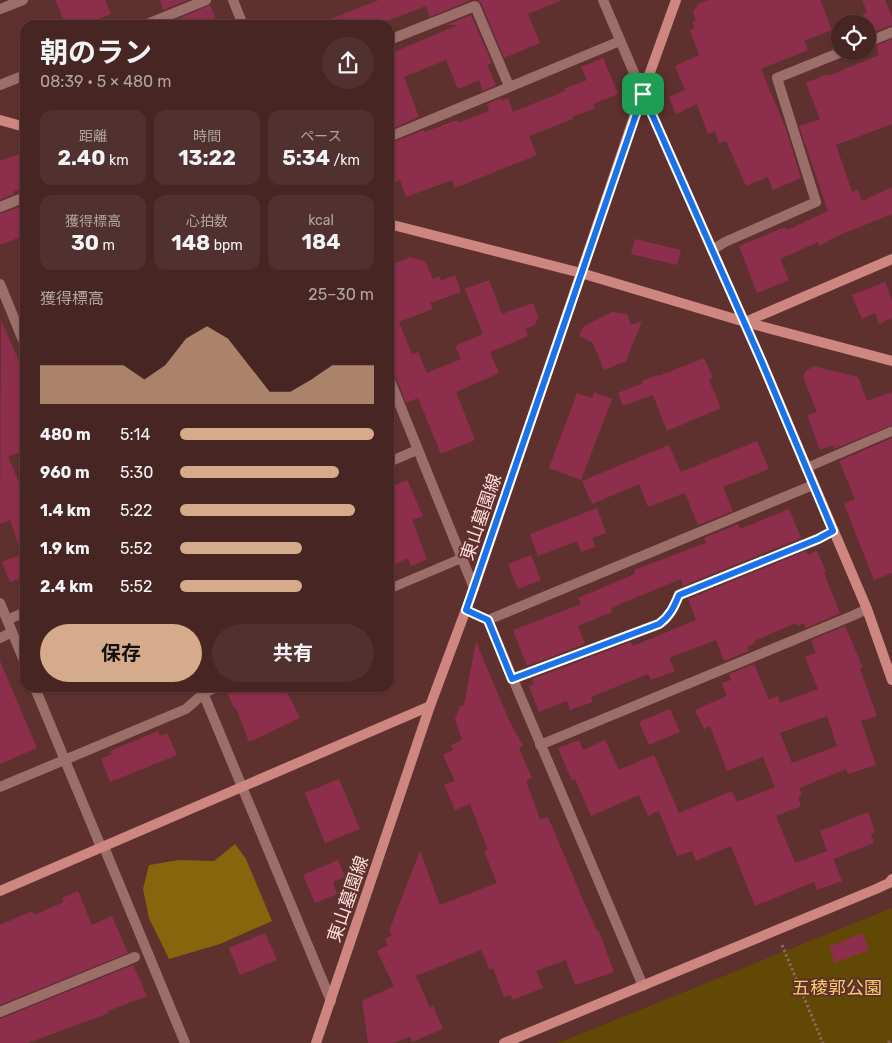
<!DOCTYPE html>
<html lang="ja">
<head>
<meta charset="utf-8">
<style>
	:root { --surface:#472522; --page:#51312f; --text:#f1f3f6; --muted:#b0a5a5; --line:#5f4240; --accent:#d6ab8b }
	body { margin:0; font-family:Rubik,"Noto Sans JP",sans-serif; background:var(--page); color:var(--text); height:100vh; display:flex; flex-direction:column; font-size:19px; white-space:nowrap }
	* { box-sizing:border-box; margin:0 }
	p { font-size:16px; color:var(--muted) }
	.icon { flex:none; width:28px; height:28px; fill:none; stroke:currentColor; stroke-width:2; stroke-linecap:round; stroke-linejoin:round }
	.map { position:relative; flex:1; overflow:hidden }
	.side { position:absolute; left:20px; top:20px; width:374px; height:672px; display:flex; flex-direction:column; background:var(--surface); border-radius:15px; box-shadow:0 1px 4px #0004,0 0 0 1px var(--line) }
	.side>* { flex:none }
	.fabs { position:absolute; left:831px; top:15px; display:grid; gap:10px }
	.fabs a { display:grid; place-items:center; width:45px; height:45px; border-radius:50%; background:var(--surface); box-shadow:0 1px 4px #0004,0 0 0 1px var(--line); font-size:25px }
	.pin { position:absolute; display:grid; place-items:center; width:42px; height:42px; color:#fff; margin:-21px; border-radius:10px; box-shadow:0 2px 8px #0006 }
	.round { display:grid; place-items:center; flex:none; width:52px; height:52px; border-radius:26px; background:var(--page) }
	.head { display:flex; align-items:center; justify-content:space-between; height:85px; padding:0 20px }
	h1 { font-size:28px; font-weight:700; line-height:38px }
	.stats { display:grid; grid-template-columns:repeat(3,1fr); gap:8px; height:85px; padding:5px 20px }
	.stats div { display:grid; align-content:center; border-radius:12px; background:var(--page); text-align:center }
	.stats b { font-size:21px; font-weight:700 }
	.stats small { font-size:14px; font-weight:400 }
	.stats p { font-size:14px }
	.chart { height:140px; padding:10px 20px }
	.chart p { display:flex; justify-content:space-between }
	.chart svg { width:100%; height:90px; margin-top:5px; fill:var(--accent); opacity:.7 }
	.action { display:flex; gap:10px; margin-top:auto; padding:10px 20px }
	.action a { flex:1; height:58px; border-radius:30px; background:var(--accent); color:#111; font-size:20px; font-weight:700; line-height:58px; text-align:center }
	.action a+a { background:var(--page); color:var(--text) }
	ul { padding:0 20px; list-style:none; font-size:16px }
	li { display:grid; grid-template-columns:80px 60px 1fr; align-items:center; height:38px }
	li i { height:12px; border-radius:6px; background:var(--accent) }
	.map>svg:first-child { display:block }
</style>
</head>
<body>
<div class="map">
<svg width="892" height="1043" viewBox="0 0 892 1043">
	<rect width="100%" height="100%" fill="#5f312e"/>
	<path fill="#614804" d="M892 908V1043H558Z"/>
	<path fill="#86650d" d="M235 844 246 859 272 921 220 944 169 959 149 918 143 889 149 865 179 860 214 861Z"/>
	<path fill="#8d2f4c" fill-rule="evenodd" d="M55 0H105L111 14 84 25H66Z
		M160 0H188L163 10Z
		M379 0H471L430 17 426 6 377 25H318V24Z
		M478 0H560V1L528 14 540 43 504 58 481 3Z
		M709 0H820L832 30 804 41 808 50 761 69 786 129 801 178 773 190 768 177 746 186 726 141 719 143 715 131 708 134 697 104 676 114 669 97 685 90 675 66 699 55 690 30 695 28 692 22 696 20 693 12 698 4Z
		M862 0H885L892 17V25L871 33 863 14 867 12Z
		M210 5 218 25H169L168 23Z
		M471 15 492 63 487 65 496 85 483 91 479 80 458 89 446 60 404 77 419 117 389 130V47L392 46 394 52 458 25H446Z
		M892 39V124L836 145 852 192 858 190 862 201 892 187V214L835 237 819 246 818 242 780 259 789 280 757 293 739 246 785 227 787 230 828 211 799 126 820 119 806 83 827 74 828 76 879 55 876 46Z
		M603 58 618 94 593 104 595 108 572 117 573 119 529 136 537 155 455 188 452 180 406 197 400 180 389 185V144L424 130 425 132 457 120 458 123 489 111 487 104 501 98 502 101 508 98 513 112 565 91 564 89 587 80 581 67Z
		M25 152V187L13 192 14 194 0 200V161Z
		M19 207 25 221V235L0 245V214Z
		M635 239 681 250 677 265 631 254Z
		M410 257 425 261 433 279 439 276 441 281 455 275 461 292 430 303 433 309 399 322 412 354 418 352 427 373 461 359 455 346 483 334 465 289 489 280 502 314 533 303 538 317 535 325 525 329 528 336 490 352 499 373 456 392 475 440 441 454 418 398 406 403 395 375 389 371V266Z
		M885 282 892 300V318L879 324 875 313 862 319 852 295Z
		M612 312 627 314 631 325 642 321 626 361 604 370 593 343 579 336 583 327Z
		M1 320 25 375V450L8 457 25 496V577L10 582 2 562 22 554 10 520 0 524Z
		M704 358 713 378 709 380 721 408 667 431 653 395 623 406 618 393 643 383 642 381 658 375 659 376Z
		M813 366 858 377 867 401 892 392V425L834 449 833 445 820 450 807 415 817 412 803 377 805 372Z
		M594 392 612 399 581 480 549 468 577 393 592 398Z
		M892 438V573L874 580 844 504 855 499 839 461Z
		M757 441 769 469 723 487 733 511 698 525 685 493 648 507 639 484 592 504 582 481 669 445 681 472Z
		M407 480 423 516 412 520 427 559 411 566 408 558 389 567V488Z
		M597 508 606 533 592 538 595 547 581 552 577 541 538 556 530 534Z
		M789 509 801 538 683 586 681 579 620 604 611 609 612 612 578 626 585 644 527 666 513 630 581 604 578 598 635 574 634 570 706 543 704 538 738 524 740 529Z
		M806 551 808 555 817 551 826 572 824 573 840 613 806 628 804 623 798 626 796 623 754 641 755 643 747 647 749 651 724 661 716 640 669 658 675 671 651 680 648 674 591 697 593 702 570 710 567 701 539 712 529 686 534 684 532 679 631 642 633 646 696 620 688 599Z
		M531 555 541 580 518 589 508 564Z
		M845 626 863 668 860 669 877 716 861 721 876 765 848 774 846 769 799 788 802 795 798 797 801 806 776 816 795 863 827 851 820 831 868 812 875 832 871 834 874 843 833 859 842 881 817 890 814 882 755 906 731 846 696 861 692 851 677 856 659 811 648 816 639 795 591 816 575 779 572 781 558 748 579 740 583 750 605 740 619 770 654 755 679 813 732 791 737 802 775 787 763 757 727 771 710 726 704 729 695 710 727 696 722 683 731 680 729 674 754 664 769 700 778 696 780 703 818 689 805 657 816 653 811 640ZM827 716 837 746 792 763 780 733Z
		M476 642 509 720 523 746 519 748 532 778 526 781 540 819 548 817 581 895 597 931H599L614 972 575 985 566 960 536 971 543 988 512 1000 511 995 504 997 493 968 490 970 481 950 416 976 430 1008 433 1006 443 1029 412 1042 410 1037 394 1043H368L362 1001 394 986 377 951 388 945 385 939 392 935 389 931 420 851 440 905 497 883 484 851 488 850 470 804 455 810 444 785 455 781 443 755 453 750 451 745 462 740 455 719 460 706 464 705Z
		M0 661 37 748 0 764Z
		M236 688H285L300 718 249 742 236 708H234L227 692Z
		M670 709 680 732 649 745 639 722Z
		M158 731 160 736 167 733 177 755 110 782 101 759 112 754 110 751Z
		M339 779 360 829 325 843 305 793Z
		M338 860 345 877 333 882 337 894 315 903 303 875Z
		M78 891 92 925 112 916 128 953 0 1005V925L32 911 34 915 64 902 62 898Z
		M265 933 277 960 240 975 229 948Z
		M862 933 869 950 835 963 829 947Z
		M133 965 147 996 108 1011 109 1013 28 1043H0V1019Z"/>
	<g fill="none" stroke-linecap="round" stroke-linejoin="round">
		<path stroke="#8e6561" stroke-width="3" stroke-dasharray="2.5 2.5" stroke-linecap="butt" d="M782 945 823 1043
			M888 1043 892 1040"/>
		<path stroke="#9b6e6a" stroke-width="9" d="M806 468 892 431
			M389 589 462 558
			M203 694 216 688"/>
		<path stroke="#9b6e6a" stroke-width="10" d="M233 0 243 25
			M603 0 643 94
			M0 9 23 0
			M145 25 206 0
			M389 40 475 6 509 86
			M868 42 892 32
			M0 85 25 75
			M389 137 620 41
			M0 207 25 197
			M712 250 725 242 816 202 777 78 844 51
			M0 284 25 345
			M389 378 474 588
			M389 462 417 450
			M0 603 25 663
			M466 610 488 620 643 986
			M7 620 25 612
			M488 620 813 485
			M0 638 12 632
			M512 679 659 624C670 616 674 607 679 595L818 539 833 531
			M35 688 101 847
			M201 688 331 1001
			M540 745 852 616 867 609
			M0 787 186 709 203 694
			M104 847 185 1043
			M0 1012 135 957"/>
		<path stroke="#cd8680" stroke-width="10" d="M643 94 761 360 867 609 892 680
			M0 120 25 127
			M389 224 581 273 745 322 892 361
			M745 322 892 259
			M0 891 430 706
			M316 1043 430 706 474 588 634 117 676 0
			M504 1043 876 889 889 883 892 879"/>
	</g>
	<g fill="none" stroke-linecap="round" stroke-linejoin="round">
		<g stroke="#fff" stroke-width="10">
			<path id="route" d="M643 94 761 360 833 531 818 539 679 595C674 607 670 616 659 624L512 679 488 620 466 610Z"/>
		</g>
		<use href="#route" stroke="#1a73e8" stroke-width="6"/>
	</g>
	<g text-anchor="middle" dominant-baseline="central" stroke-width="4" stroke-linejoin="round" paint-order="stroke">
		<g font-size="18" fill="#fbddd9" stroke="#5f312e">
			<text transform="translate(481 517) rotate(-71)">東山墓園線</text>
			<text transform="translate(348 899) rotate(-71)">東山墓園線</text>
		</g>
		<g font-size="18" fill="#f9cc6a" stroke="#5f312e">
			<text x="837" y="988">五稜郭公園</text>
		</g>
	</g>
</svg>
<div class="fabs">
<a><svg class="icon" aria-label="locate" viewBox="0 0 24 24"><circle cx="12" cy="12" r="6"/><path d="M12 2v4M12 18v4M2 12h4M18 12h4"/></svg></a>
</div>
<div class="pin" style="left:643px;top:94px;background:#1e9e55"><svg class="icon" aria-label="arrive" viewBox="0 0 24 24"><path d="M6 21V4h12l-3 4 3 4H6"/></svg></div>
<section class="side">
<div class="head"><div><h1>朝のラン</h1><p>08:39 · 5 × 480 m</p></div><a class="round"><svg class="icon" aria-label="share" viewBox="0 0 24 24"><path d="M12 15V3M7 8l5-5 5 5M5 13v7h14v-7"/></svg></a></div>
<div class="stats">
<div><p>距離</p><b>2.40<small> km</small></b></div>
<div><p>時間</p><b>13:22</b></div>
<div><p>ペース</p><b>5:34<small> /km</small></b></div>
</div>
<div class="stats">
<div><p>獲得標高</p><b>30<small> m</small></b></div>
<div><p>心拍数</p><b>148<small> bpm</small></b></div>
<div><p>kcal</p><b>184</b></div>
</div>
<div class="chart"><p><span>獲得標高</span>25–30 m</p>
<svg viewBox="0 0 160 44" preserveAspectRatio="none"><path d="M0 44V25L10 25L20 25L30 25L40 25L50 32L60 25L70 12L80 6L90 12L100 25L110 38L120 38L130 32L140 25L150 25L160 25V44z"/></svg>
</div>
<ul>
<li><b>480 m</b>5:14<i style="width:100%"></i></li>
<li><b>960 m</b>5:30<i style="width:82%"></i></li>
<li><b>1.4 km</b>5:22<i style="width:90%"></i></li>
<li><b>1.9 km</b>5:52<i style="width:63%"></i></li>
<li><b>2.4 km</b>5:52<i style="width:63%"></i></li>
</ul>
<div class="action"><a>保存</a><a>共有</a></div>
</section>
</div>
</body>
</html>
